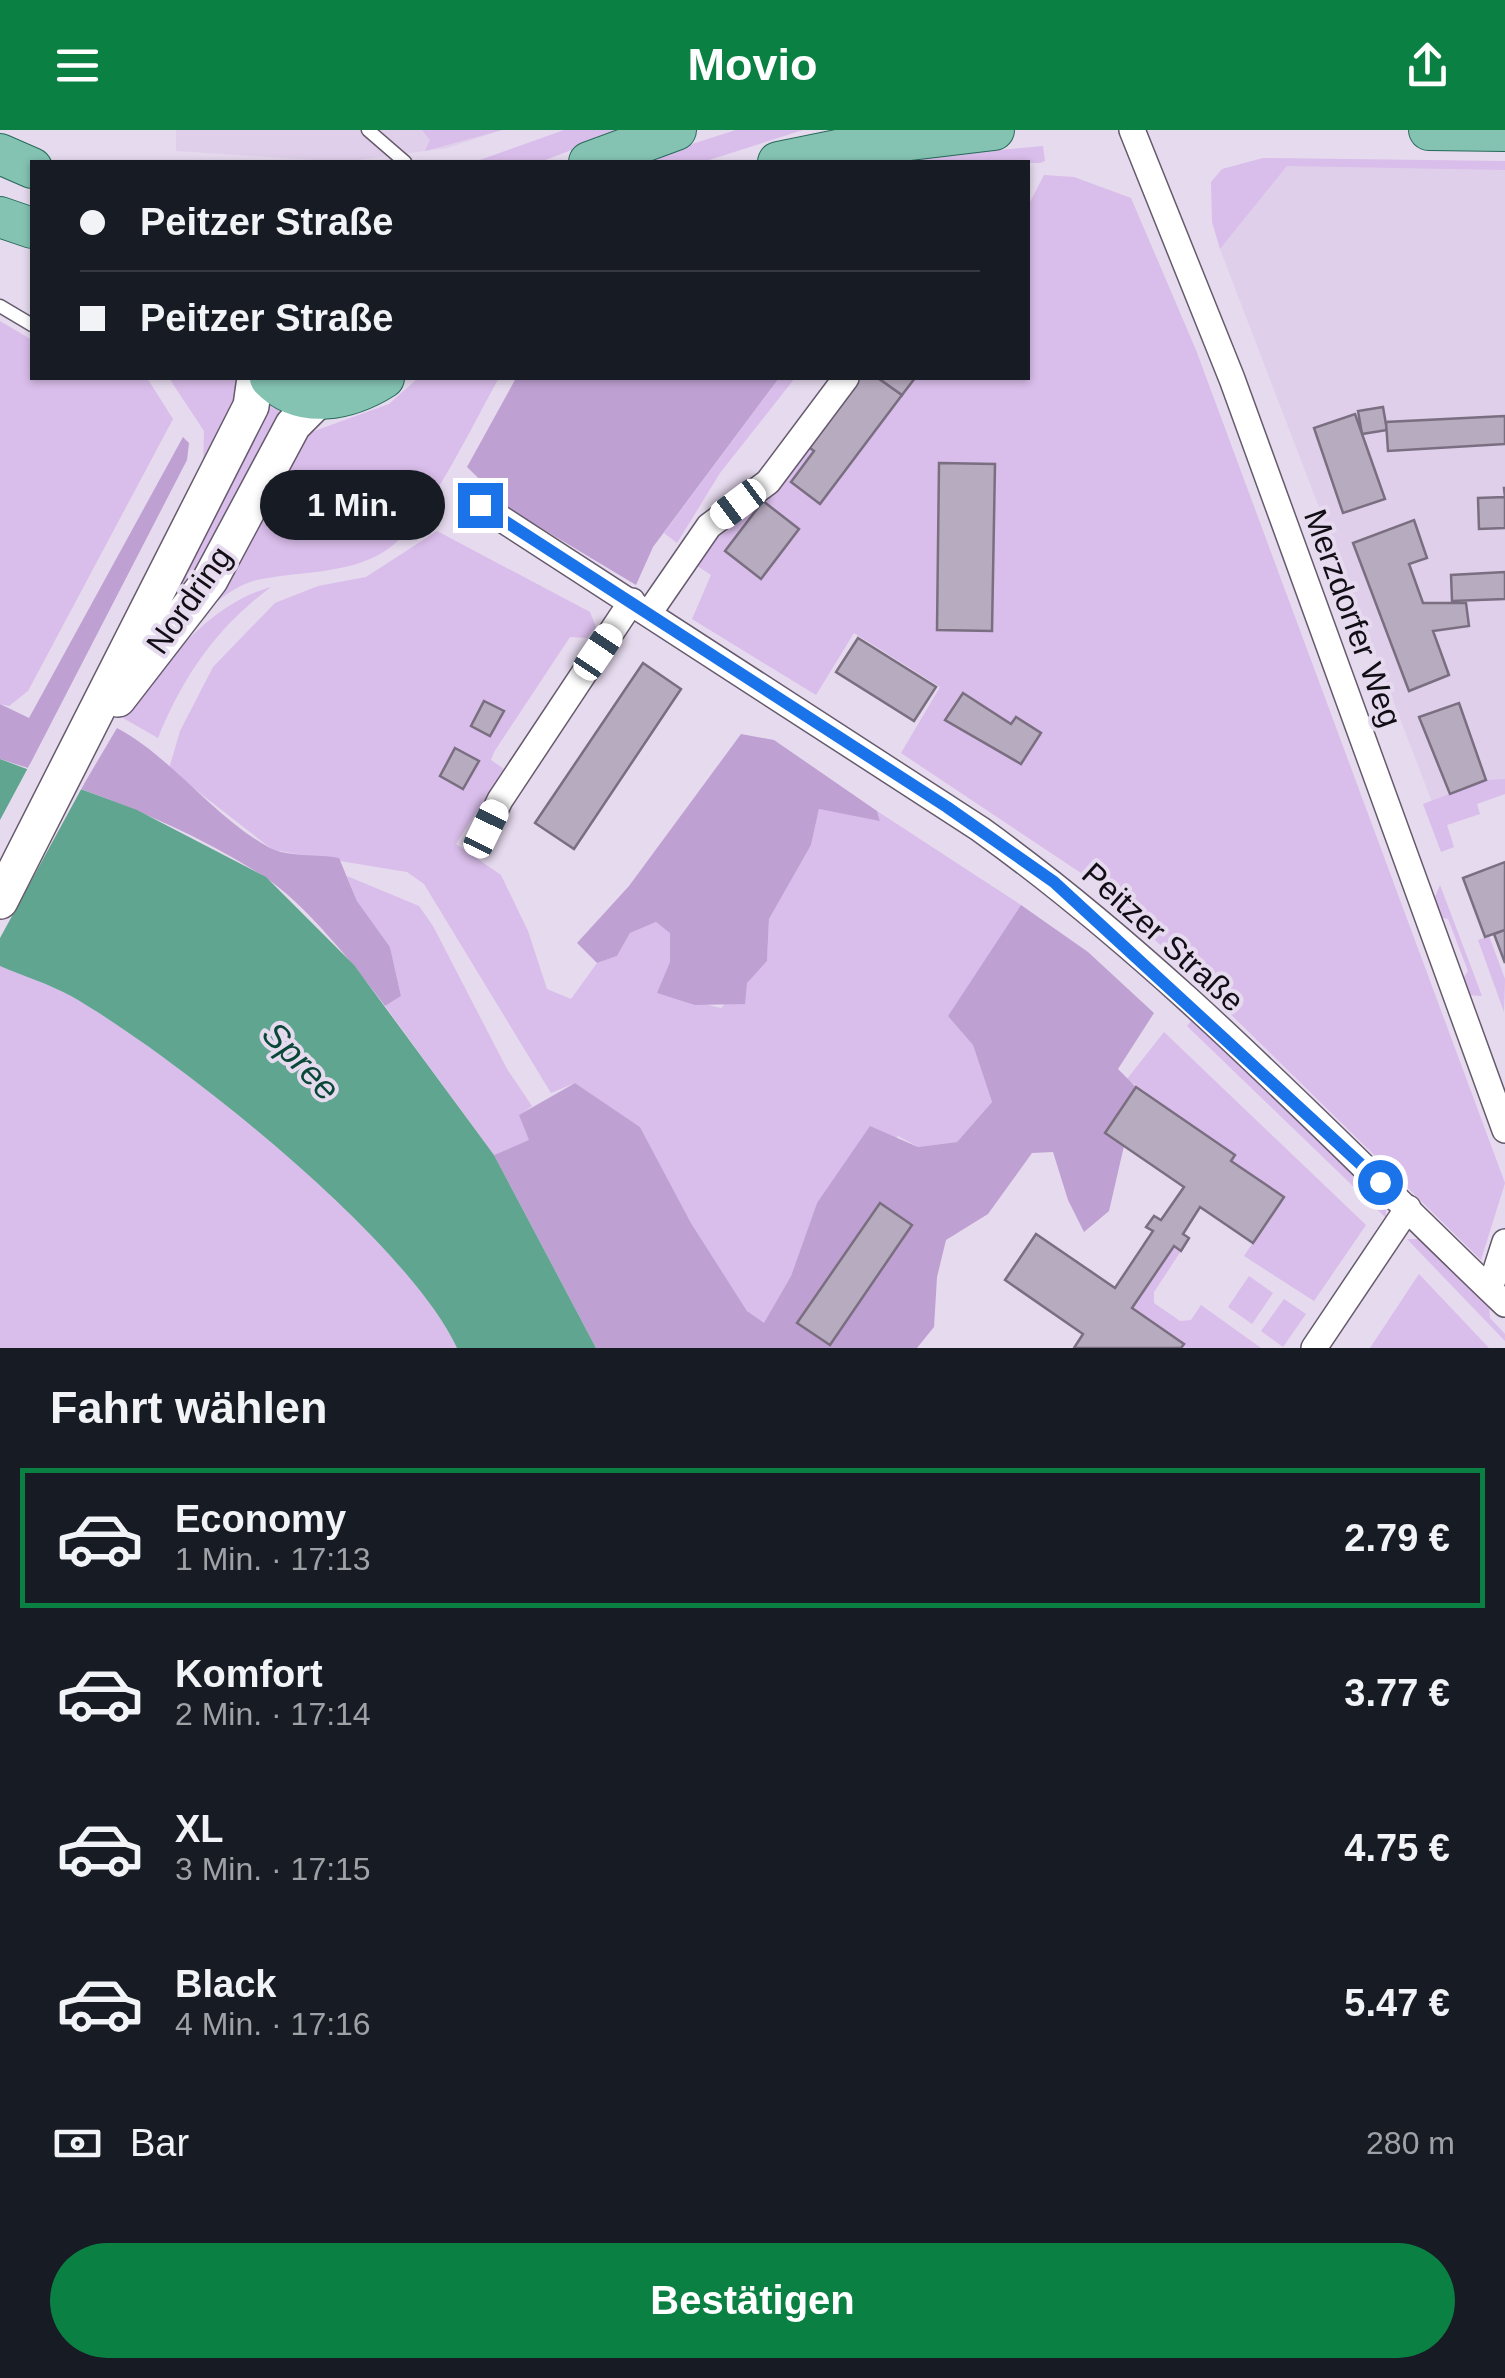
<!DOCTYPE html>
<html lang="de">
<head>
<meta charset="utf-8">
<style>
	:root { --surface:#171b24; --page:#20242c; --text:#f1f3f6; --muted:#9ea1a6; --line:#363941; --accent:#0b8043 }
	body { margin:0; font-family:Arial,sans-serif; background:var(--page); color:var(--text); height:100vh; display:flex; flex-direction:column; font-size:38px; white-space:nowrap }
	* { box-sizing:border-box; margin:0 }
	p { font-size:32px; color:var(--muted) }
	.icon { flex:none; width:55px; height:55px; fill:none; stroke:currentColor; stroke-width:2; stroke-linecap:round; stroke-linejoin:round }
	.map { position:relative; height:1218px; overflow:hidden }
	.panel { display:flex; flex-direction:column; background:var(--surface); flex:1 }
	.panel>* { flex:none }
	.hud { position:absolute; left:30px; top:30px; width:1000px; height:220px; border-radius:0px; box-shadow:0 2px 8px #0004; display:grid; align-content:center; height:220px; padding:0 50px; background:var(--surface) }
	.end { position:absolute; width:45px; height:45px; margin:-22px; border:12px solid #1a73e8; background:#fff; box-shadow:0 0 0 5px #fff }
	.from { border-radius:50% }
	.bubble { position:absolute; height:70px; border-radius:35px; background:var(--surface); box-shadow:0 2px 8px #0004; font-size:32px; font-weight:600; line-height:70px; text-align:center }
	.car { position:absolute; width:30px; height:60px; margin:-30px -15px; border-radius:12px; box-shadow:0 0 8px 2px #0007; background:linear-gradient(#fff 24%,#345 0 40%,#fff 0 76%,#345 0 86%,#fff 0) }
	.hud b { display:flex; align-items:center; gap:35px; height:95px; font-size:38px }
	.hud b+b { border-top:2px solid var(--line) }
	.hud i { width:25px; height:25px; background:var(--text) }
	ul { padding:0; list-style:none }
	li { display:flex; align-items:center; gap:30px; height:140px; margin:0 20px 15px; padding:0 30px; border:5px solid transparent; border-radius:0px }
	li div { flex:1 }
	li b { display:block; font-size:38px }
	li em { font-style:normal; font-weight:600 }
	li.selected { border-color:var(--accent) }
	li>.icon { width:90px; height:90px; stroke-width:1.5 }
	h2 { padding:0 50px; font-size:45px; line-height:120px }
	.pay { display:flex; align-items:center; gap:25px; height:110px; padding:0 50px; font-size:38px }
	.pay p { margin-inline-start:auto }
	.action { display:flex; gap:20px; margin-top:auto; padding:20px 50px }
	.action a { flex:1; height:115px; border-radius:60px; background:var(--accent); color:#fff; font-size:40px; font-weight:600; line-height:115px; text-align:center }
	header { display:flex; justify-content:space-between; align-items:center; height:130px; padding:0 50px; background:var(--accent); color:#fff; font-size:45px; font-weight:600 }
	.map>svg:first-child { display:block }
	.built { fill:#e0cfea }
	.green { fill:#d9bdea }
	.forest { fill:#bfa0d2 }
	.water { fill:#60a58f }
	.pier { fill:#e6daee }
	.building { fill:#b7abbf; stroke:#7a6f81; stroke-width:2.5 }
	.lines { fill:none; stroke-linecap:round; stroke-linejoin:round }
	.service-casing { stroke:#665b6d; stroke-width:15 }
	.minor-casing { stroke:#665b6d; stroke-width:28 }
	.secondary-casing { stroke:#665b6d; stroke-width:38 }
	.primary-casing { stroke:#276a5a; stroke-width:42 }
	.service { stroke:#fff; stroke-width:12 }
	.minor { stroke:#fff; stroke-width:25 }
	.secondary { stroke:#fff; stroke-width:35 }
	.primary { stroke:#84c3b2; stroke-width:40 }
	.route { stroke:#1a73e8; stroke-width:12 }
	.labels { text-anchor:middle; stroke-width:8; stroke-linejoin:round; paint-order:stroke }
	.street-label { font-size:32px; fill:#120e15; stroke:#e6daee }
	.water-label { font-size:35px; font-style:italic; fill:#094737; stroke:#e6daee }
</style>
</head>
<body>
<header><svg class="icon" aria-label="menu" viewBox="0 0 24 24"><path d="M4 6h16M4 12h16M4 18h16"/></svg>Movio<svg class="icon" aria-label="share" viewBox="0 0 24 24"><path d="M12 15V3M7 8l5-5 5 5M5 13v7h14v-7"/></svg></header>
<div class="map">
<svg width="1505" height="1218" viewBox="0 0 1505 1218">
	<rect width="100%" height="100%" fill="#e6daee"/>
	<g class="built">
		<polygon points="176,0 502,0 447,18 344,32 176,21"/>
		<polygon points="1291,31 1505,34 1505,652 1432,672 1220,119"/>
	</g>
	<g class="green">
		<polygon points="422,0 502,0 425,21 430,10"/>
		<polygon points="564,0 624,0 540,32 474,32"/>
		<polygon points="736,0 803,0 703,32 635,32"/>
		<polygon points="1043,16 1045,31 1040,33 869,32"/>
		<polygon points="1263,28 1505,31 1505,40 1287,36 1220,119 1212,92 1211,52 1222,39"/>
		<polygon points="1044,45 1074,47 1131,68 1196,220 1505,1053 1481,1130 1099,755 901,623 940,557 854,503 816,565 692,489 711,445 696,435 707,416 758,373 806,315 814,321 791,353 820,374 915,248 1028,248 1028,76"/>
		<polygon points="0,191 32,210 32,248 147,248 173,289 28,561 9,576 0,574"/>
		<polygon points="169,248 241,248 242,258 203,334 204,301"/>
		<path d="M418,248H499C473,293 427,394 385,421C348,445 297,441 257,450C232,456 212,476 193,492L306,304L389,274Z"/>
		<polygon points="779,248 795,248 720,343 677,413 664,403"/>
		<polygon points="267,268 281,278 192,445 151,504"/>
		<polygon points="437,401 590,482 596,497 587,508 570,507 494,622 491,630 504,639 456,714 501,745 528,801 547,859 571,869 597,833 617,826 630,803 656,792 670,802 670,832 658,863 721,878 767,831 769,789 811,715 819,679 880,690 877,681 1021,775 949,885 973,915 992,972 957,1012 918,1017 898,1006 817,1073 791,1146 764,1194 747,1181 691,1093 640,997 575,953 551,963 424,754 407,742 273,720 169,639 180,601 213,537 275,473 318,456 366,447"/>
		<path d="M271,457C217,497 183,546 158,608L123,588C164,536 206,475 271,457Z"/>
		<polygon points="1505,649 1505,664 1477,674 1480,684 1447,695 1454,717 1441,722 1423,674 1486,650"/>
		<polygon points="347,746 419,776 433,796 507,939 532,976 520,985 530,1010 494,1025 385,876 401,866 390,817 357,771"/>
		<polygon points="1440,755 1482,866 1467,865 1462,850 1468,841 1448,789 1438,787 1433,772"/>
		<polygon points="1489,806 1505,849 1504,882 1478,810"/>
		<path d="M0,836C23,846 49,854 71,866C177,927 407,1110 457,1218H0Z"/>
		<polygon points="1192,890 1386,1075 1386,1088 1187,896"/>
		<polygon points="1164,902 1366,1095 1314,1171 1244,1126 1283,1067 1231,1031 1235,1025 1127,949"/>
		<polygon points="1407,1109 1421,1109 1489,1176 1490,1188 1505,1204 1505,1211"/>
		<polygon points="1174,1116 1181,1121 1154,1162 1154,1173 1180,1191 1191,1190 1201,1175 1261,1218 1181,1218 1132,1178"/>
		<polygon points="1419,1144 1489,1218 1370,1218"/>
		<polygon points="1249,1146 1273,1163 1252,1194 1228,1177"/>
		<polygon points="1284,1169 1306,1184 1283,1217 1261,1201"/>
	</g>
	<g class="forest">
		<polygon points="516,248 779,248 653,417 636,455 511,380 467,337"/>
		<polygon points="183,307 189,313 187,330 28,638 0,629 0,574 29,588"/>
		<path d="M117,598C173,628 213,687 270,718C287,727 319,724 339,728L357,771L390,817L401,866L385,876C356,837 304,772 263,746C208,710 143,682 81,659Z"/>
		<polygon points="741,604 774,610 877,681 880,691 819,679 811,715 769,789 767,831 747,853 745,874 695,875 657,863 670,832 670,803 656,792 630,803 617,826 597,833 577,813 629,756"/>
		<polygon points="1021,775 1088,822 1154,883 1118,939 1136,957 1105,1002 1124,1016 1109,1081 1084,1102 1068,1070 1053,1022 1032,1023 988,1084 946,1110 937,1147 934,1197 917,1218 596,1218 494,1025 529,1010 519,985 575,953 640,997 691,1093 747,1181 764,1193 791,1146 817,1073 870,996 918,1017 957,1012 992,972 973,915 948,886"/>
	</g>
	<path class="water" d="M0,629L137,680L266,747L354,835L494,1025L596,1218H457C407,1110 177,927 71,866C49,854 23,846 0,836Z"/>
	<polygon class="pier" points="30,634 84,654 0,808 0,690"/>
	<g class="building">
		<polygon points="858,248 878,248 902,265 820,374 791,352 814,321 806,315"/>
		<polygon points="878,248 915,248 902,265"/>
		<polygon points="1383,277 1387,300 1362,304 1358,281"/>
		<polygon points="1355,284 1385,369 1343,383 1314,298"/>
		<polygon points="1505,286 1505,314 1388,321 1386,292"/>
		<polygon points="939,333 995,334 992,501 937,500"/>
		<polygon points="1504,358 1505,358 1505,398 1479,399 1478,368 1505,367"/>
		<polygon points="763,371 799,399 761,449 725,421"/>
		<polygon points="1414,390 1427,428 1409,434 1423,473 1466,473 1469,496 1433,501 1449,545 1409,561 1353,413"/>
		<polygon points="1505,442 1505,469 1452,471 1451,445"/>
		<polygon points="858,508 936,557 914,591 836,542"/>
		<polygon points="643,533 681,559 574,719 535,693"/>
		<polygon points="963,563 1011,594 1016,587 1041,603 1021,634 945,590"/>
		<polygon points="484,571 504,581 490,606 471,596"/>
		<polygon points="1459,573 1486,650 1450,664 1419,587"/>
		<polygon points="455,618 479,631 463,659 440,646"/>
		<polygon points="1505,732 1505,800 1485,807 1463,748"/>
		<polygon points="1505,800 1505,833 1494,804"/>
		<polygon points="1136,957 1235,1025 1231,1031 1284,1067 1253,1113 1200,1077 1183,1104 1189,1108 1181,1121 1174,1116 1132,1178 1184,1214 1181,1218 1074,1218 1083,1204 1005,1150 1036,1104 1115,1158 1153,1101 1146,1097 1154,1086 1161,1090 1184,1057 1105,1003"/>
		<polygon points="880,1073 912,1095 830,1215 797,1193"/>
	</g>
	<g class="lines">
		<g class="service-casing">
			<g id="service">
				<polyline points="368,0 405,32"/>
				<polyline points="0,176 32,195"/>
			</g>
		</g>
		<g class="minor-casing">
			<g id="minor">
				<polyline points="1132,0 1232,249 1505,1000"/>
				<path d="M480,375L980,699C1171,836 1335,1012 1505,1174"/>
				<polyline points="649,483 709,396 768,352 846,248"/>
				<polyline points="486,699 500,670 632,471"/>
				<polyline points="1490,1159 1505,1112"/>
				<polyline points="1314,1218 1408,1078"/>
			</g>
		</g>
		<g class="secondary-casing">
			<g id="secondary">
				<polyline points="118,569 210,450 293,295 318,270"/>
				<polyline points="0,771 251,276 255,248"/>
			</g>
		</g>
		<g class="primary-casing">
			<g id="primary">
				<polyline points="1429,0 1505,1"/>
				<polyline points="0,24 32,38"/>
				<polyline points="589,32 676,0"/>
				<polyline points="778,32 852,17 994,0"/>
				<polyline points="0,87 32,98"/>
				<path d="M270,248C302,281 349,270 384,248"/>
			</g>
		</g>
		<use href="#service" class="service"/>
		<use href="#minor" class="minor"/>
		<use href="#secondary" class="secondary"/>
		<use href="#primary" class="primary"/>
	</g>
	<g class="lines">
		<polyline class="route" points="480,375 947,677 1054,752 1380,1052"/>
	</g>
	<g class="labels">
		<g class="street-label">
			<text transform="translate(189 470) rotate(-55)" y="11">Nordring</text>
			<text transform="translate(1353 488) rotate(70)" y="11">Merzdorfer Weg</text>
			<text transform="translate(1163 807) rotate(42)" y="11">Peitzer Straße</text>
		</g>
		<g class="water-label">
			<text transform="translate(301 931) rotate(46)" y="12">Spree</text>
		</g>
	</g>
</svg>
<i class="end from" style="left:1380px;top:1052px"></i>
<i class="end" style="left:480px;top:375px"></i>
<div class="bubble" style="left:260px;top:340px;width:185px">1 Min.</div>
<i class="car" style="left:738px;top:374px;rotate:233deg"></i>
<i class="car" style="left:598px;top:522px;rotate:34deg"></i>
<i class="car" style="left:486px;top:699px;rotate:26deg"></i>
<div class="hud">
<b><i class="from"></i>Peitzer Straße</b>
<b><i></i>Peitzer Straße</b>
</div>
</div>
<section class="panel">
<h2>Fahrt wählen</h2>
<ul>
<li class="selected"><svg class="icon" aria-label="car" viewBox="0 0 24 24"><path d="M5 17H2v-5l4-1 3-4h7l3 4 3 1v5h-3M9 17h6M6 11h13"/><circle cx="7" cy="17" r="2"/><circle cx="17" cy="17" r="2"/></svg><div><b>Economy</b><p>1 Min. · 17:13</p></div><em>2.79 €</em></li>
<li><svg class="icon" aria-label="car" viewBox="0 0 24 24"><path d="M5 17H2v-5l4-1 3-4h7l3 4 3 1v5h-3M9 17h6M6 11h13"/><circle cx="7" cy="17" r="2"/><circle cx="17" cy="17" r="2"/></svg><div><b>Komfort</b><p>2 Min. · 17:14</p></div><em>3.77 €</em></li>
<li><svg class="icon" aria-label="car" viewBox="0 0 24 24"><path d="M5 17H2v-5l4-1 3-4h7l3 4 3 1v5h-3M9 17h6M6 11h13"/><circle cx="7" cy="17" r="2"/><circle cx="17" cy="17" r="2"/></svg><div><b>XL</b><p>3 Min. · 17:15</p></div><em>4.75 €</em></li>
<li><svg class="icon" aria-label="car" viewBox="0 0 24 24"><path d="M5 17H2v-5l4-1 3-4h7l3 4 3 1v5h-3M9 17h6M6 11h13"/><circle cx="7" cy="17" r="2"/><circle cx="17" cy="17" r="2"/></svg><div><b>Black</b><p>4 Min. · 17:16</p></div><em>5.47 €</em></li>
</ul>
<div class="pay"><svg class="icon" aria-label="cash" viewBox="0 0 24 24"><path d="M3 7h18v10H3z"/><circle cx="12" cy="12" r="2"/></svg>Bar<p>280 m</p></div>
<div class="action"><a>Bestätigen</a></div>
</section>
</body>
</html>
